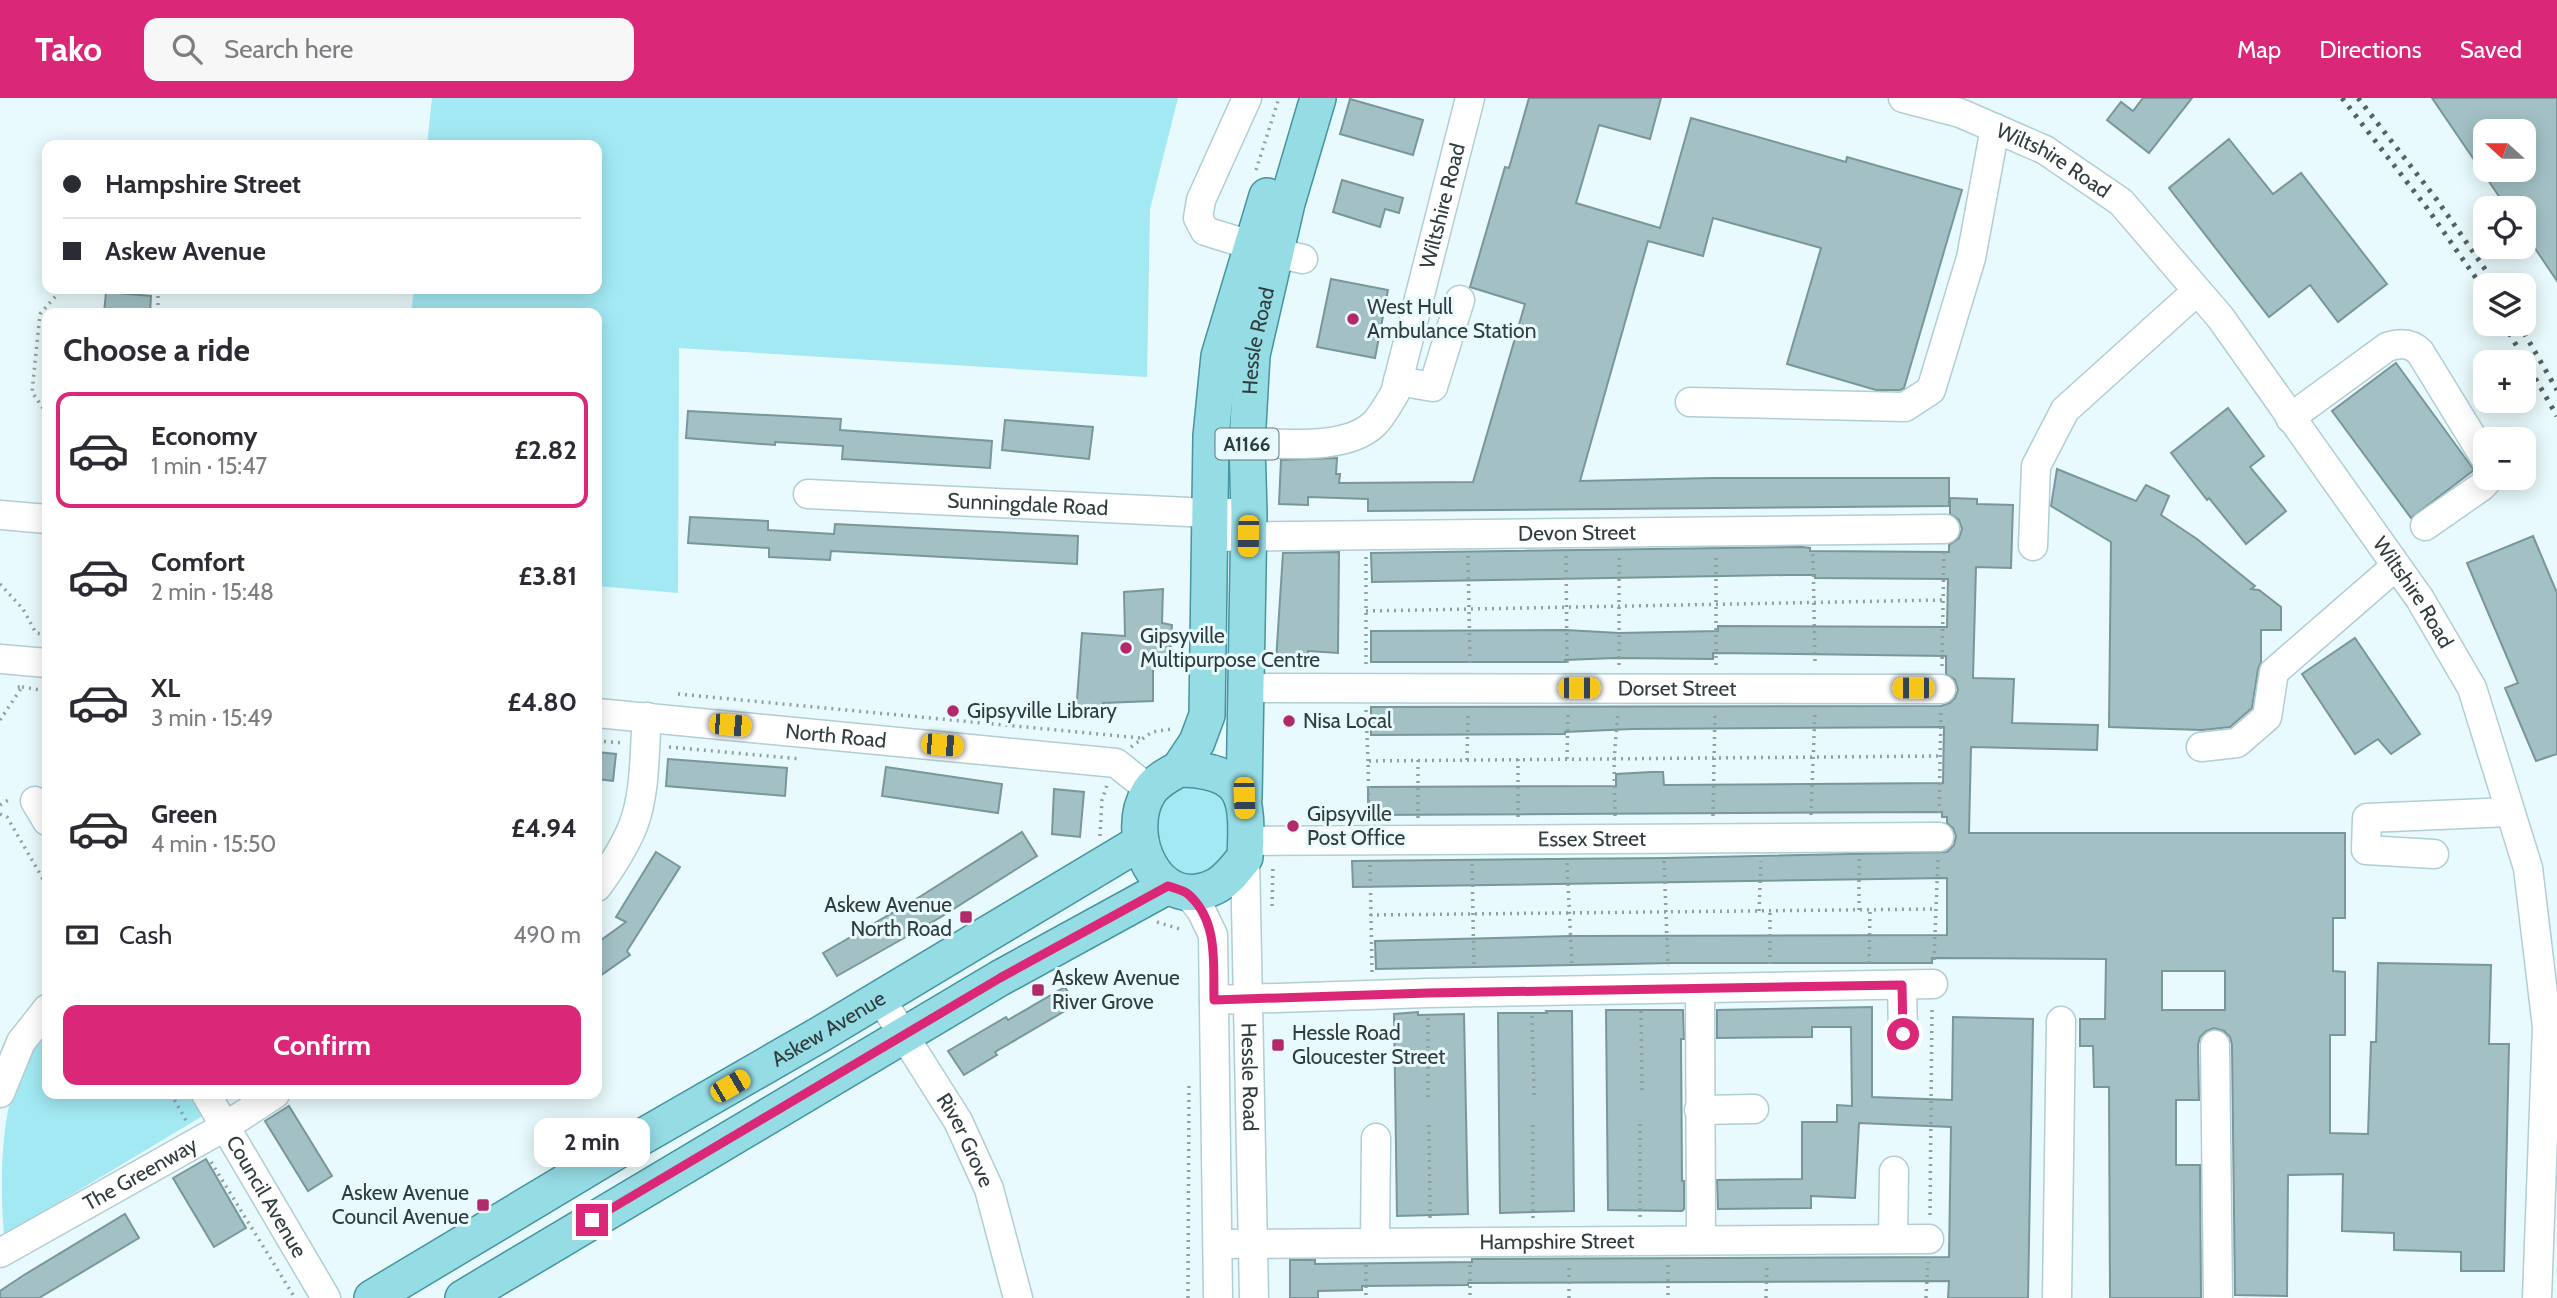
<!DOCTYPE html>
<html lang="en">
<head>
<meta charset="utf-8">
<style>
	:root { --surface:#fff; --page:#f7f7f7; --text:#2b2b33; --muted:#7c7c81; --line:#e1e1e2; --accent:#db2777 }
	body { margin:0; font-family:Cabin,sans-serif; background:var(--page); color:var(--text); height:100vh; display:flex; flex-direction:column; font-size:26px; white-space:nowrap }
	* { box-sizing:border-box; margin:0 }
	p { font-size:23px; color:var(--muted) }
	.icon { flex:none; width:38px; height:38px; fill:none; stroke:currentColor; stroke-width:2; stroke-linecap:round; stroke-linejoin:round }
	.map { position:relative; flex:1; overflow:hidden }
	.sheet { position:absolute; left:42px; top:210px; width:560px; height:791px; display:flex; flex-direction:column; background:var(--surface); border-radius:14px; box-shadow:0 4px 18px #0003 }
	.sheet>* { flex:none }
	.hud { position:absolute; left:42px; top:42px; width:560px; height:154px; border-radius:14px; box-shadow:0 4px 18px #0003; display:grid; align-content:center; height:154px; padding:0 21px; background:var(--surface) }
	.needle { width:46px; rotate:291deg }
	.fabs { position:absolute; left:2473px; top:21px; display:grid; gap:14px }
	.fabs a { display:grid; place-items:center; width:63px; height:63px; border-radius:14px; background:var(--surface); box-shadow:0 4px 18px #0003; font-size:35px }
	.end { position:absolute; width:32px; height:32px; margin:-16px; border:9px solid #db2777; background:#fff; box-shadow:0 0 0 4px #fff }
	.from { border-radius:50% }
	.bubble { position:absolute; height:49px; border-radius:14px; background:var(--surface); box-shadow:0 4px 18px #0003; font-size:23px; font-weight:800; line-height:49px; text-align:center }
	.car { position:absolute; width:21px; height:42px; margin:-21px -10px; border-radius:9px; box-shadow:0 0 5px 2px #0007; background:linear-gradient(#f5c518 24%,#345 0 40%,#f5c518 0 76%,#345 0 86%,#f5c518 0) }
	.hud b { display:flex; align-items:center; gap:24px; height:66px; font-size:26px }
	.hud b+b { border-top:2px solid var(--line) }
	.hud i { width:18px; height:18px; background:var(--text) }
	ul { padding:0; list-style:none }
	li { display:flex; align-items:center; gap:21px; height:116px; margin:0 14px 10px; padding:0 7px; border:4px solid transparent; border-radius:14px }
	li div { flex:1 }
	li b { display:block; font-size:26px }
	li em { font-style:normal; font-weight:800 }
	li.active { border-color:var(--accent) }
	li>.icon { width:63px; height:63px; stroke-width:1.5 }
	h2 { padding:0 21px; font-size:32px; line-height:84px }
	.pay { display:flex; align-items:center; gap:18px; height:77px; padding:0 21px; font-size:26px }
	.pay p { margin-inline-start:auto }
	.cta { display:flex; gap:14px; margin-top:auto; padding:14px 21px }
	.cta a { flex:1; height:80px; border-radius:14px; background:var(--accent); color:#fff; font-size:28px; font-weight:800; line-height:80px; text-align:center }
	header { display:flex; align-items:center; gap:42px; box-sizing:border-box; height:98px; padding:0 35px; background:var(--accent); color:#fff }
	header strong { font-size:33px }
	nav { display:flex; gap:38px; margin-inline-start:auto; font-size:24px }
	.search { width:490px; height:63px; background:var(--page); display:flex; align-items:center; gap:18px; box-sizing:border-box; padding:0 24px; border-radius:14px; color:var(--muted); font-size:26px }
	.map>svg:first-child { display:block }
	.green { fill:#a2e9f3 }
	.building { fill:#a3c1c5; stroke:#79969a; stroke-width:2; fill-rule:evenodd }
	.lines { fill:none; stroke-linecap:round; stroke-linejoin:round }
	.minor-casing { stroke:#b0ced3; stroke-width:31 }
	.major-casing { stroke:#4594a0; stroke-width:38 }
	.path { stroke:#90a0a2; stroke-width:3.5; stroke-dasharray:2 5; stroke-linecap:butt }
	.minor { stroke:#fff; stroke-width:28 }
	.major { stroke:#96dce5; stroke-width:35 }
	.rail { stroke:#556265; stroke-width:5; stroke-dasharray:3.5 7; stroke-linecap:butt }
	.route { stroke:#db2777; stroke-width:9 }
	.poi-dot { fill:#b32a6a; stroke:#e8fafd; stroke-width:2.5 }
	.labels { text-anchor:middle; stroke-width:6; stroke-linejoin:round; paint-order:stroke }
	.shield { fill:#e8fafd; stroke:#677577; stroke-width:2 }
	.shield-label { font-size:19px; font-weight:bold; fill:#303c3e }
	.street-label { font-size:21px; fill:#303c3e; stroke:#e8fafd }
	.poi-label { font-size:21px; fill:#303c3e; stroke:#e8fafd; text-anchor:start }
</style>
</head>
<body>
<header>
<strong>Tako</strong>
<div class="search"><svg class="icon" aria-label="search" viewBox="0 0 24 24"><circle cx="10" cy="10" r="6"/><path d="M15 15l6 6"/></svg>Search here</div>
<nav><a>Map</a><a>Directions</a><a>Saved</a></nav>
</header>
<div class="map">
<svg width="2557" height="1200" viewBox="0 0 2557 1200">
	<rect width="100%" height="100%" fill="#e8fafd"/>
	<g class="green">
		<polygon points="432,0 1178,0 1150,111 1147,279 679,250 678,495 597,488 597,215 411,215 414,191 597,191 597,47 427,47"/>
		<path d="M1204,684L1227,704C1229,727 1236,756 1215,773C1208,779 1193,780 1183,782L1160,762L1155,723L1171,687Z"/>
		<path d="M47,927V996H193L206,1016L4,1137C0,1084 0,1023 19,973C27,957 38,942 47,927Z"/>
	</g>
	<g class="building">
		<polygon points="1529,0 1661,0 1650,41 1599,27 1576,105 1660,130 1691,20 1846,64 1847,59 1962,92 1904,290 1900,292 1876,292 1787,266 1821,150 1713,120 1703,158 1648,143 1580,383 1712,380 1949,380 1949,408 1368,413 1368,401 1308,399 1308,407 1279,406 1281,362 1337,360 1336,376 1340,376 1339,385 1473,384 1525,206 1470,189 1505,69 1509,70"/>
		<polygon points="2143,0 2192,0 2149,55 2107,22 2121,4 2133,13"/>
		<path d="M2432,0H2557V183L2524,134V110H2507ZM2485,33H2524V72H2485Z"/>
		<polygon points="1350,1 1423,22 1413,57 1340,36"/>
		<polygon points="2229,41 2273,96 2301,75 2387,186 2338,224 2310,187 2269,219 2169,90"/>
		<polygon points="1342,82 1403,100 1399,115 1385,111 1380,129 1333,114"/>
		<polygon points="1331,181 1388,192 1375,260 1317,249"/>
		<polygon points="106,194 151,198 150,215 104,215"/>
		<polygon points="2396,265 2474,372 2411,420 2332,313"/>
		<polygon points="2228,310 2264,358 2250,369 2286,413 2246,446 2209,400 2207,402 2171,355"/>
		<polygon points="688,313 841,321 840,332 992,343 990,370 842,361 843,348 775,344 775,347 686,340"/>
		<polygon points="1005,322 1093,329 1089,361 1002,352"/>
		<polygon points="2057,371 2136,403 2146,387 2169,398 2161,417 2197,441 2255,488 2251,491 2259,492 2281,509 2281,532 2261,532 2261,564 2258,571 2252,610 2230,629 2202,632 2109,629 2111,444 2051,408"/>
		<path d="M1950,400L1977,401V406L2013,407L2011,470L1976,469L1973,580L2014,581L2012,625L2098,627L2097,652L1971,649L1969,735H2345V820H2333V873L2345,874V937H2330V1035L2368,1036L2371,944H2376L2378,865L2491,867L2489,946H2509L2504,1173H2461V1154L2394,1152V1135L2342,1133L2343,1076L2288,1077L2287,1198L2235,1197L2232,947L2230,939L2224,933L2214,930L2206,933L2200,939L2198,947L2199,1002H2176V1067H2200L2201,1200H2110L2109,989H2094L2093,948H2080V921H2105L2106,861L1932,860V865H1673L1376,871L1375,843L1570,838L1947,837V780L1353,789L1352,763L1665,760L1947,754L1954,747L1956,738L1953,730L1947,725V719H1942V714L1368,717V689L1616,688V676L1651,674H1663L1664,687L1943,685L1944,629L1632,631L1565,634V636L1371,637V609L1941,608L1950,605L1955,600L1958,592L1955,582L1946,576V558L1713,555V561L1615,560L1565,562V564H1371V533L1566,532L1619,535L1718,533V528L1947,529L1948,481L1815,480V477H1787L1372,484L1371,455L1802,449L1810,450V453L1949,454V447L1959,440L1962,431L1959,422L1950,416ZM2162,873H2225V912H2162Z"/>
		<polygon points="690,419 768,423 768,432 834,436 835,426 1078,438 1077,466 831,453 830,462 769,459 769,450 688,445"/>
		<polygon points="2533,438 2557,495 2557,656 2536,663 2505,590 2518,585 2467,465"/>
		<polygon points="1339,454 1338,555 1308,553 1307,565 1276,563 1283,455"/>
		<polygon points="1163,491 1162,525 1172,527 1170,563 1153,562 1153,603 1103,605 1103,617 1076,615 1082,535 1125,538 1124,494"/>
		<polygon points="2355,540 2420,636 2391,656 2378,641 2355,656 2302,576"/>
		<polygon points="597,654 616,656 613,683 597,681"/>
		<polygon points="668,661 787,670 785,698 666,688"/>
		<polygon points="886,669 1002,686 998,715 882,698"/>
		<polygon points="1054,691 1084,694 1080,739 1052,736"/>
		<polygon points="1022,734 1037,758 941,819 837,878 823,855 921,798"/>
		<polygon points="656,754 680,769 627,853 630,857 597,880 597,845 626,824 616,819"/>
		<polygon points="1065,889 1075,907 995,954 997,957 964,977 948,953 1006,919 1008,922"/>
		<polygon points="1872,909 1872,999 1952,1002 1953,919 2033,921 2028,1200 1948,1200 1949,1183 1468,1185 1468,1187 1362,1188 1362,1192 1318,1193 1318,1200 1290,1200 1290,1162 1315,1162 1315,1166 1472,1164 1472,1161 1949,1159 1951,1029 1859,1025 1855,1100 1811,1098 1811,1110 1718,1111 1717,1082 1802,1081 1802,1024 1837,1024 1837,1007 1852,1008 1851,929 1812,929 1812,939 1717,940 1717,912"/>
		<polygon points="1606,912 1683,912 1684,941 1681,941 1682,1083 1684,1083 1684,1111 1682,1113 1608,1112"/>
		<polygon points="1546,913 1572,913 1574,1113 1500,1115 1498,915 1547,915"/>
		<polygon points="1418,914 1418,917 1464,916 1468,1116 1397,1118 1394,916"/>
		<polygon points="289,1008 332,1078 308,1093 265,1023"/>
		<polygon points="206,1061 246,1130 214,1149 173,1080"/>
		<polygon points="125,1116 139,1140 39,1200 0,1200 0,1193 24,1177"/>
	</g>
	<g class="lines">
		<g class="minor-casing">
			<g id="minor">
				<polyline points="1247,0 1201,102 1198,120 1205,133 1276,155 1303,161"/>
				<path id="s1" d="M1903,0L1960,15L2045,52L2121,104L2220,219L2420,501L2472,590L2528,770L2547,929L2537,1200"/>
				<polyline points="1398,283 1433,289 1460,202"/>
				<polyline points="1690,304 1905,309 1931,292 1971,160 1995,30"/>
				<path d="M2290,320L2387,249C2399,245 2410,244 2420,254L2485,360"/>
				<path id="s2" d="M1247,345C1283,345 1346,353 1374,326C1382,318 1389,305 1395,295L1470,0"/>
				<path id="s3" d="M808,396L1209,415H1249"/>
				<polyline points="0,417 47,421"/>
				<polyline points="2425,428 2481,389 2490,380"/>
				<path id="s4" d="M1208,439L1945,431"/>
				<polyline points="2033,448 2036,368 2065,312 2197,193"/>
				<polyline points="0,561 47,565"/>
				<path id="s5" d="M1245,590L1941,591"/>
				<path id="s6" d="M597,615L1116,665L1150,692"/>
				<polyline points="2201,649 2237,645 2267,619 2274,574 2396,468"/>
				<polyline points="35,703 47,723"/>
				<path id="s7" d="M1246,743L1939,739"/>
				<polyline points="2434,756 2366,752 2367,720 2510,714"/>
				<path id="s8" d="M1245,759L1254,1200"/>
				<path d="M597,789C611,770 624,750 633,728C646,694 644,654 647,619"/>
				<polyline points="1187,795 1201,812 1213,837 1218,1200"/>
				<polyline points="1902,887 1903,936"/>
				<polyline points="1700,891 1701,1142"/>
				<path id="s9" d="M880,900L958,1023L989,1091L1018,1200"/>
				<polyline points="1214,902 1428,895 1933,886"/>
				<polyline points="2215,947 2218,1200"/>
				<polyline points="0,995 21,944 47,911"/>
				<path id="s10" d="M206,996L326,1200"/>
				<polyline points="1699,1012 1754,1011"/>
				<polyline points="1893,1141 1894,1073"/>
				<polyline points="1375,1144 1376,1040"/>
				<path id="s11" d="M1219,1146L1929,1141"/>
				<path id="s12" d="M0,1155L226,1028L275,996"/>
				<polyline points="2057,1200 2061,923"/>
			</g>
		</g>
		<g class="major-casing">
			<g id="major">
				<polyline points="1179,671 1197,644 1207,617 1211,338 1219,258 1267,98"/>
				<path d="M1179,671C1247,672 1248,700 1245,759C1236,770 1227,783 1214,789C1157,816 1122,737 1149,694C1156,683 1168,677 1179,671Z"/>
				<path id="s13" d="M1244,700L1249,415L1247,345L1252,257L1287,105L1318,0"/>
				<path id="s14" d="M372,1200L619,1052L819,937L1141,744"/>
				<polyline points="463,1200 1000,880 1168,788"/>
			</g>
		</g>
		<g class="path">
			<polyline points="1256,72 1279,0"/>
			<polyline points="158,191 158,215"/>
			<polyline points="47,316 32,294 40,216 62,191"/>
			<polyline points="1813,456 1815,566"/>
			<polyline points="1468,458 1470,566"/>
			<polyline points="1566,458 1567,566"/>
			<polyline points="1366,459 1366,567"/>
			<polyline points="0,486 23,511 36,535 47,537"/>
			<polyline points="1366,513 1943,502"/>
			<polyline points="1619,567 1619,457"/>
			<polyline points="1716,567 1716,457"/>
			<polyline points="1942,568 1944,453"/>
			<polyline points="22,589 47,593"/>
			<polyline points="678,596 1141,640"/>
			<polyline points="1366,612 1368,663"/>
			<polyline points="0,622 22,589 17,589"/>
			<polyline points="597,643 623,645"/>
			<polyline points="669,649 801,661"/>
			<polyline points="1131,649 1152,634 1171,631"/>
			<polyline points="1567,661 1568,614"/>
			<polyline points="1467,662 1468,615"/>
			<polyline points="0,707 10,701"/>
			<polyline points="1939,715 1941,614"/>
			<polyline points="0,716 7,719 47,788"/>
			<polyline points="1811,717 1815,613"/>
			<polyline points="1369,718 1368,663 1940,658"/>
			<polyline points="1615,718 1614,661 1618,614"/>
			<polyline points="1713,718 1715,613"/>
			<polyline points="1518,719 1518,661"/>
			<polyline points="1418,720 1418,662"/>
			<polyline points="1100,738 1102,702 1107,687"/>
			<polyline points="1664,763 1668,868"/>
			<polyline points="1567,765 1572,869"/>
			<polyline points="1472,766 1474,871"/>
			<polyline points="1370,767 1371,817"/>
			<polyline points="1272,808 1273,767"/>
			<polyline points="1859,812 1859,761"/>
			<polyline points="1759,813 1761,763"/>
			<polyline points="1157,824 1183,832"/>
			<polyline points="1934,862 1938,761"/>
			<polyline points="1869,865 1870,812"/>
			<polyline points="1770,866 1770,813"/>
			<polyline points="1372,874 1371,817 1935,811"/>
			<polyline points="1641,913 1642,994"/>
			<polyline points="1532,918 1534,997"/>
			<polyline points="171,996 187,1024"/>
			<polyline points="1428,999 1428,920"/>
			<polyline points="1429,1027 1430,1120"/>
			<polyline points="211,1064 295,1200"/>
			<polyline points="1930,1117 1932,908"/>
			<polyline points="1640,1119 1640,1022"/>
			<polyline points="1533,1120 1533,1025"/>
			<polyline points="1366,1167 1366,1200"/>
			<polyline points="1470,1167 1470,1200"/>
			<polyline points="1668,1167 1668,1200"/>
			<polyline points="1188,1200 1189,986"/>
			<polyline points="1569,1200 1569,1167"/>
			<polyline points="1766,1200 1767,1167"/>
			<polyline points="1926,1200 1928,1164"/>
		</g>
		<use href="#minor" class="minor"/>
		<use href="#major" class="major"/>
		<g class="rail">
			<polyline points="2342,0 2427,110 2485,193"/>
			<polyline points="2358,0 2437,102 2496,187"/>
			<polyline points="2504,226 2557,318"/>
			<polyline points="2519,226 2557,292"/>
		</g>
	</g>
	<g class="lines">
		<path class="route" d="M592,1122L1000,880L1168,788C1174,790 1183,792 1188,796C1219,823 1213,866 1214,902L1428,895L1902,887L1903,936"/>
	</g>
	<g class="poi-dot">
		<circle cx="1353" cy="221" r="7"/>
		<circle cx="1126" cy="550" r="7"/>
		<circle cx="953" cy="613" r="7"/>
		<circle cx="1289" cy="623" r="7"/>
		<circle cx="1293" cy="728" r="7"/>
		<rect x="959" y="812" width="14" height="14" rx="3.5"/>
		<rect x="1031" y="885" width="14" height="14" rx="3.5"/>
		<rect x="1271" y="940" width="14" height="14" rx="3.5"/>
		<rect x="476" y="1100" width="14" height="14" rx="3.5"/>
	</g>
	<g class="labels">
		<rect class="shield" x="1215.5" y="330.5" width="63" height="31" rx="5"/>
		<g class="shield-label">
			<text x="1247" y="353">A1166</text>
		</g>
		<g class="street-label">
			<text dy="7" stroke="none"><textPath href="#s1" startOffset="164">Wiltshire Road</textPath></text>
			<text dy="7" stroke="none"><textPath href="#s2" startOffset="362">Wiltshire Road</textPath></text>
			<text dy="7" stroke="none"><textPath href="#s13" startOffset="458">Hessle Road</textPath></text>
			<text dy="7" stroke="none"><textPath href="#s3" startOffset="220">Sunningdale Road</textPath></text>
			<text dy="7" stroke="none"><textPath href="#s4" startOffset="369">Devon Street</textPath></text>
			<text dy="7" stroke="none"><textPath href="#s1" startOffset="732">Wiltshire Road</textPath></text>
			<text dy="7" stroke="none"><textPath href="#s5" startOffset="432">Dorset Street</textPath></text>
			<text dy="7" stroke="none"><textPath href="#s6" startOffset="240">North Road</textPath></text>
			<text dy="7" stroke="none"><textPath href="#s7" startOffset="346">Essex Street</textPath></text>
			<text dy="7" stroke="none"><textPath href="#s14" startOffset="530">Askew Avenue</textPath></text>
			<text dy="7" stroke="none"><textPath href="#s8" startOffset="220">Hessle Road</textPath></text>
			<text dy="7" stroke="none"><textPath href="#s9" startOffset="166">River Grove</textPath></text>
			<text dy="7" stroke="none"><textPath href="#s12" startOffset="161">The Greenway</textPath></text>
			<text dy="7" stroke="none"><textPath href="#s10" startOffset="119">Council Avenue</textPath></text>
			<text dy="7" stroke="none"><textPath href="#s11" startOffset="338">Hampshire Street</textPath></text>
		</g>
		<g class="poi-label">
			<text x="1367" y="216">West Hull<tspan x="1367" dy="24">Ambulance Station</tspan></text>
			<text x="1140" y="545">Gipsyville<tspan x="1140" dy="24">Multipurpose Centre</tspan></text>
			<text x="967" y="620">Gipsyville Library</text>
			<text x="1303" y="630">Nisa Local</text>
			<text x="1307" y="723">Gipsyville<tspan x="1307" dy="24">Post Office</tspan></text>
			<text x="952" y="814" text-anchor="end">Askew Avenue<tspan x="952" dy="24">North Road</tspan></text>
			<text x="1052" y="887">Askew Avenue<tspan x="1052" dy="24">River Grove</tspan></text>
			<text x="1292" y="942">Hessle Road<tspan x="1292" dy="24">Gloucester Street</tspan></text>
			<text x="469" y="1102" text-anchor="end">Askew Avenue<tspan x="469" dy="24">Council Avenue</tspan></text>
		</g>
	</g>
</svg>
<div class="fabs">
<a><svg class="needle" viewBox="-14 -14 28 28"><path d="M0-13l5 13h-10z" fill="#e53935"/><path d="M0 13l5-13h-10z" fill="#7c7c81"/></svg></a>
<a><svg class="icon" aria-label="locate" viewBox="0 0 24 24"><circle cx="12" cy="12" r="6"/><path d="M12 2v4M12 18v4M2 12h4M18 12h4"/></svg></a>
<a><svg class="icon" aria-label="layers" viewBox="0 0 24 24"><path d="M12 4l9 5-9 5-9-5zM3 14l9 5 9-5"/></svg></a>
<a>+</a>
<a>−</a>
</div>
<i class="end from" style="left:1903px;top:936px"></i>
<i class="end" style="left:592px;top:1122px"></i>
<div class="bubble" style="left:534px;top:1020px;width:116px">2 min</div>
<i class="car" style="left:1248px;top:438px;rotate:181deg"></i>
<i class="car" style="left:1579px;top:590px;rotate:90deg"></i>
<i class="car" style="left:1913px;top:590px;rotate:270deg"></i>
<i class="car" style="left:730px;top:627px;rotate:95deg"></i>
<i class="car" style="left:942px;top:647px;rotate:95deg"></i>
<i class="car" style="left:1244px;top:700px;rotate:178deg"></i>
<i class="car" style="left:730px;top:988px;rotate:60deg"></i>
<div class="hud">
<b><i class="from"></i>Hampshire Street</b>
<b><i></i>Askew Avenue</b>
</div>
<section class="sheet">
<h2>Choose a ride</h2>
<ul>
<li class="active"><svg class="icon" aria-label="car" viewBox="0 0 24 24"><path d="M5 17H2v-5l4-1 3-4h7l3 4 3 1v5h-3M9 17h6M6 11h13"/><circle cx="7" cy="17" r="2"/><circle cx="17" cy="17" r="2"/></svg><div><b>Economy</b><p>1 min · 15:47</p></div><em>£2.82</em></li>
<li><svg class="icon" aria-label="car" viewBox="0 0 24 24"><path d="M5 17H2v-5l4-1 3-4h7l3 4 3 1v5h-3M9 17h6M6 11h13"/><circle cx="7" cy="17" r="2"/><circle cx="17" cy="17" r="2"/></svg><div><b>Comfort</b><p>2 min · 15:48</p></div><em>£3.81</em></li>
<li><svg class="icon" aria-label="car" viewBox="0 0 24 24"><path d="M5 17H2v-5l4-1 3-4h7l3 4 3 1v5h-3M9 17h6M6 11h13"/><circle cx="7" cy="17" r="2"/><circle cx="17" cy="17" r="2"/></svg><div><b>XL</b><p>3 min · 15:49</p></div><em>£4.80</em></li>
<li><svg class="icon" aria-label="car" viewBox="0 0 24 24"><path d="M5 17H2v-5l4-1 3-4h7l3 4 3 1v5h-3M9 17h6M6 11h13"/><circle cx="7" cy="17" r="2"/><circle cx="17" cy="17" r="2"/></svg><div><b>Green</b><p>4 min · 15:50</p></div><em>£4.94</em></li>
</ul>
<div class="pay"><svg class="icon" aria-label="cash" viewBox="0 0 24 24"><path d="M3 7h18v10H3z"/><circle cx="12" cy="12" r="2"/></svg>Cash<p>490 m</p></div>
<div class="cta"><a>Confirm</a></div>
</section>
</div>
</body>
</html>
